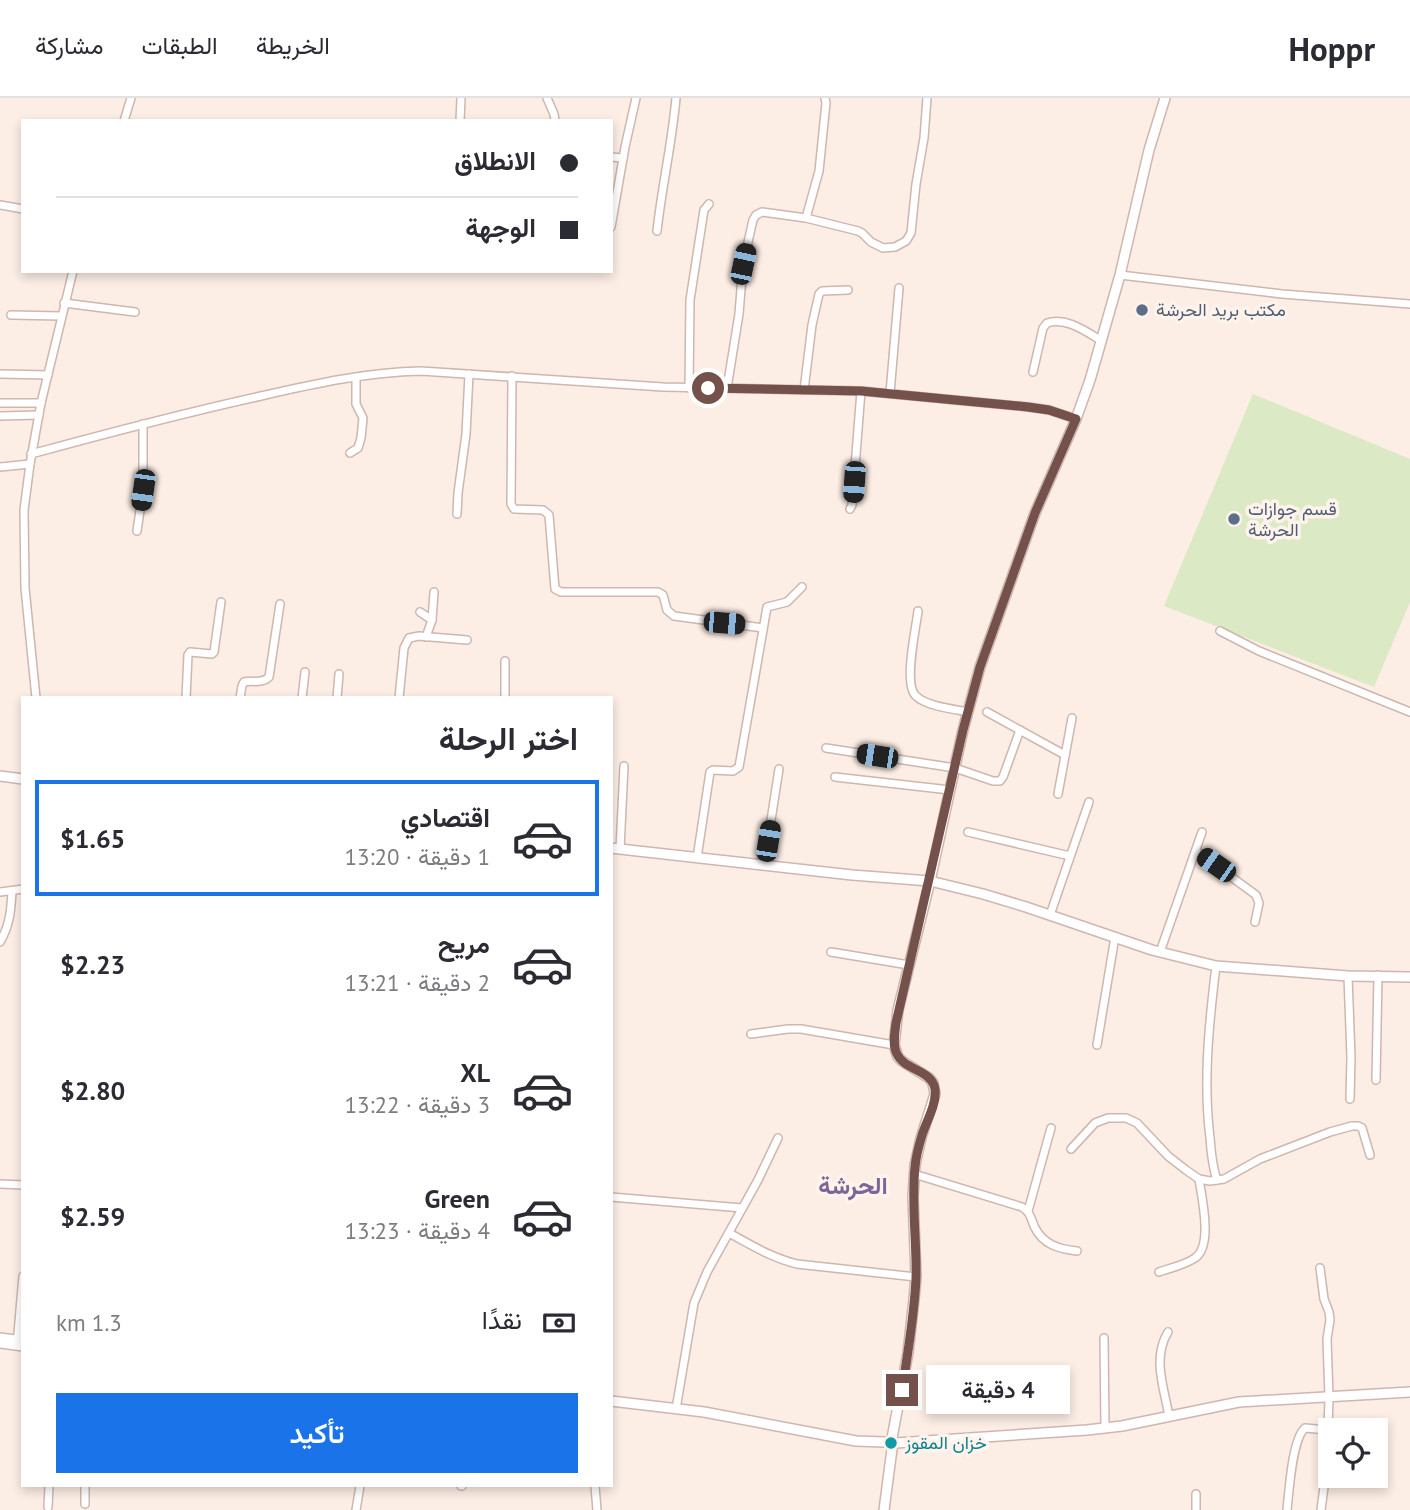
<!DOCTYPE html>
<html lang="ar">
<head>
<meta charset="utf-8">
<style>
	:root { --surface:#fff; --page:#f2f2f3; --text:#2b2b33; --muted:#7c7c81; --line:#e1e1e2; --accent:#1a73e8 }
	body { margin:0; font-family:"PT Sans",Vazirmatn,sans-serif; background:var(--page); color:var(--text); direction:rtl; height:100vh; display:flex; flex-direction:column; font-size:26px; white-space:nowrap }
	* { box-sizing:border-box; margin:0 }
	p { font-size:23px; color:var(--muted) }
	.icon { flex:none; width:38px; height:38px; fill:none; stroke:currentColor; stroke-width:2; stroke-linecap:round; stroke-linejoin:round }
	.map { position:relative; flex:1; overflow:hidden; direction:ltr }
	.panel { position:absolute; left:21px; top:598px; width:592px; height:791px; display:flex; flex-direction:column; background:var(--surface); border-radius:0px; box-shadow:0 4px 10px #0003; direction:rtl }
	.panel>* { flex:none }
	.guide { position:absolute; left:21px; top:21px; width:592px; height:154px; border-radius:0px; box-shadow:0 4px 10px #0003; direction:rtl; display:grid; align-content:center; height:154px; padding:0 35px; background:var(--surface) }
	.controls { position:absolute; left:1318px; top:1320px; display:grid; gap:14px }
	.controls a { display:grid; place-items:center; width:70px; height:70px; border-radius:0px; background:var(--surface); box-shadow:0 4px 10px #0003; font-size:35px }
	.end { position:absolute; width:32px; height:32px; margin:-16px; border:9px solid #74514b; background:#fff; box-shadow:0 0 0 4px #fff }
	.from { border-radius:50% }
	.bubble { position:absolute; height:49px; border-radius:0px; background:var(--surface); box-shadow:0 4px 10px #0003; font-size:23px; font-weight:600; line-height:49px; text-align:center; direction:rtl }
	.car { position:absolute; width:21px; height:42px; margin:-21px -10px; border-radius:9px; box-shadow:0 0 5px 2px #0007; background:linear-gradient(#222 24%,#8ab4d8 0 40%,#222 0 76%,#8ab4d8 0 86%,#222 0) }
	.guide b { display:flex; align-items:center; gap:24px; height:66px; font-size:26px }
	.guide b+b { border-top:2px solid var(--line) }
	.guide i { width:18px; height:18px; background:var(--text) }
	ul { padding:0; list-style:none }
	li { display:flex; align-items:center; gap:21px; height:116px; margin:0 14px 10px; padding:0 21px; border:4px solid transparent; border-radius:0px }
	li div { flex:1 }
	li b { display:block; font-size:26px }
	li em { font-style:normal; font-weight:600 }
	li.on { border-color:var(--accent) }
	li>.icon { width:63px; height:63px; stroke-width:1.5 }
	h2 { padding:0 35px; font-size:32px; line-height:84px }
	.pay { display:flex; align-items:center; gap:18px; height:77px; padding:0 35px; font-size:26px }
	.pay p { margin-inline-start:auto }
	.primary-button { display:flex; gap:14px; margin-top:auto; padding:14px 35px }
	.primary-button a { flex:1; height:80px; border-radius:0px; background:var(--accent); color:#fff; font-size:28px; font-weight:600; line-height:80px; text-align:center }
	header { display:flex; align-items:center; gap:42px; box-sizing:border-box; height:98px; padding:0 35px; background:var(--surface); border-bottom:2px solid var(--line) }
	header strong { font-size:33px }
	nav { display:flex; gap:38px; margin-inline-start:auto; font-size:24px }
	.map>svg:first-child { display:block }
	.green { fill:#dbe9c4 }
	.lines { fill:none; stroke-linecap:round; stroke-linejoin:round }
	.minor-casing { stroke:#cfb6af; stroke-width:10 }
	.tertiary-casing { stroke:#cfb6af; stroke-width:12 }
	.minor { stroke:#fff; stroke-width:7 }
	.tertiary { stroke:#fff; stroke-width:9 }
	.route { stroke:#74514b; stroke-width:9 }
	.service-dot { fill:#5c6f8a; stroke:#fff3eb; stroke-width:2.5 }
	.culture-dot { fill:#0f9aa8; stroke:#fff3eb; stroke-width:2.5 }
	.labels { text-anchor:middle; stroke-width:7; stroke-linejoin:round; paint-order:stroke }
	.service-label { font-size:18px; fill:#4e5e75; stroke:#fff3eb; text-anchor:start }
	.culture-label { font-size:18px; fill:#0d838f; stroke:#fff3eb; text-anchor:start }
	.district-label { font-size:24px; font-weight:bold; fill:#7d6697; stroke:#fff3eb }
</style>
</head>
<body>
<header>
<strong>Hoppr</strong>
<nav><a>الخريطة</a><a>الطبقات</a><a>مشاركة</a></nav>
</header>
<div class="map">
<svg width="1410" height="1412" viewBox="0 0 1410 1412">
	<rect width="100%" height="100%" fill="#fceee5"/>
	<polygon class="green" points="1253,296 1410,361 1410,504 1374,589 1164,508"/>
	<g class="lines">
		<g class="minor-casing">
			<g id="minor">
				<polyline points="547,0 554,16 555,23"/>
				<polyline points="124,23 131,0"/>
				<polyline points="460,23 461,0"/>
				<polyline points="611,59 623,60"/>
				<polyline points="0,107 23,111"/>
				<polyline points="806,120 819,73 826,5 825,0"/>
				<polyline points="611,129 625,49 636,0"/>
				<path d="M657,133C662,88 672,45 676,0"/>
				<polyline points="1120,177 1282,196 1410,206"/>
				<polyline points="64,205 135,214"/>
				<polyline points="11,217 61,218"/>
				<path d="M1033,274L1043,230L1047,225C1067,219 1085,233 1102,243"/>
				<polyline points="0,276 48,277"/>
				<polyline points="512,278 511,406 514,411 543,412 549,417 555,491 561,494 658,494 663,497 667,512 674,518 763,530"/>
				<polyline points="689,290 690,202 704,112 709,106"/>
				<polyline points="727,290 739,216 743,166 753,122 756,117 762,114 806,120 858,133 862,135 871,144 883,150 895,149 906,143 911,135 916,86 924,40 927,0"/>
				<polyline points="804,292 812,227 819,196 822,193 848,192"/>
				<polyline points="890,295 899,190"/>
				<polyline points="0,305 41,305"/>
				<polyline points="0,318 39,317"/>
				<polyline points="350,355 358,350 361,340 363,320 356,306 356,279"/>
				<path d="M31,356C108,335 184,315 261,298C313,286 367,274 421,273L663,289L861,293L1028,309L1049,312L1076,321"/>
				<polyline points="0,369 30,366"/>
				<polyline points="850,411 852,407 861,293"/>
				<polyline points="457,416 458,395 466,336 469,276"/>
				<polyline points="137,433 143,392 143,326"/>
				<path d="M918,513C916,530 903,587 916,598C926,608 953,611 968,614"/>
				<polyline points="420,514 432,522 426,539"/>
				<polyline points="432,522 434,494"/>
				<polyline points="1220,533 1259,553 1410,614"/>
				<polyline points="36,600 25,490 24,412 30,366 41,305 73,173"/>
				<polyline points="186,600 188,557 190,554 212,556 214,554 221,504"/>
				<path d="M240,600L242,588L244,584C253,582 262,586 269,579L280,506"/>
				<polyline points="302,600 305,574"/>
				<polyline points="337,600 339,576"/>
				<polyline points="399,600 404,550 409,540 419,538 467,542"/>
				<polyline points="505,600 505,563"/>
				<polyline points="987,614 1065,657"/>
				<polyline points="826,650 955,670 993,683 1000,683 1003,679 1020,632"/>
				<polyline points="835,679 950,692"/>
				<polyline points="1058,696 1072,620"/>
				<polyline points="968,734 1070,758"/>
				<polyline points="620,751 624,668"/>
				<polyline points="1196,753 1256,797 1259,805 1255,824"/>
				<polyline points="697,760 710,674 713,672 733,673 739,669 767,509 787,504 802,489"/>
				<polyline points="764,767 779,671"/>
				<polyline points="0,794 23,791"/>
				<polyline points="1050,817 1089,704"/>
				<path d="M0,844C10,827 11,812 12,793"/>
				<polyline points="831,854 909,867"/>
				<polyline points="1160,854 1202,734"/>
				<path d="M1216,868C1209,925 1203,983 1210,1040C1211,1054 1212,1068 1217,1082"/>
				<polyline points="1348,878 1351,959 1350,1001"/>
				<polyline points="751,936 788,931 801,931 894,947"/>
				<polyline points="1097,947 1115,839"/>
				<polyline points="1376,982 1378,877"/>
				<polyline points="1071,1051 1095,1025 1108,1020 1126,1020 1137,1025 1168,1058 1186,1072 1199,1081 1210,1083 1224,1081 1260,1061 1330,1034 1352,1028 1358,1028 1362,1030 1370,1057"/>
				<path d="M914,1076L1022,1109C1030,1114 1031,1120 1034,1128C1043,1147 1059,1151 1077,1153"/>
				<polyline points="0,1086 23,1087"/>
				<polyline points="611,1099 742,1110"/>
				<polyline points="1028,1113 1051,1030"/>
				<path d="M729,1135C751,1147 772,1160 797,1166L916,1179"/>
				<polyline points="1320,1170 1324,1201 1329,1214 1330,1222 1327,1241 1329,1299 1327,1366 1321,1412"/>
				<path d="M1159,1174C1170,1170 1185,1167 1195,1160C1213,1148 1202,1100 1199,1081"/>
				<path d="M1168,1234C1152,1260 1164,1290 1169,1318"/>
				<polyline points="1104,1240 1105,1330"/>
				<polyline points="17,1247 23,1178"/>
				<polyline points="676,1311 694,1205 707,1174 758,1082 778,1040"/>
				<polyline points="461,1388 462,1388"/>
				<polyline points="595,1388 597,1412"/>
				<polyline points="85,1406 85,1388"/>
				<polyline points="48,1409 49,1388"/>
				<polyline points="356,1412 360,1388"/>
				<polyline points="1196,1412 1196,1396"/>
				<path d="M1287,1412C1289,1394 1292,1341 1305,1330L1327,1332"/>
			</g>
		</g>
		<g class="tertiary-casing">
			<g id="tertiary">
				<polyline points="0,678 23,681"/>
				<polyline points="611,750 852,777 930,783 983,796 1026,809 1152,852 1216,868 1348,878 1410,879"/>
				<polyline points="0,1240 23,1243"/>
				<polyline points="0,1245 23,1248"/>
				<polyline points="611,1303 704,1314 856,1343 884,1344"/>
				<polyline points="892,1340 908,1255 914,1201 916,1179 913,1099 915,1067 921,1040 935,996 933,985 929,980 902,963 898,959 894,947 898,912 930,783 963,632 980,569 1035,415 1076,321 1090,282 1120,177 1149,52 1165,0"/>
				<polyline points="896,1345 1087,1332 1122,1328 1239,1304 1410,1294"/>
				<polyline points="884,1412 892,1351"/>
			</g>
		</g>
		<use href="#minor" class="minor"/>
		<use href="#tertiary" class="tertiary"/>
	</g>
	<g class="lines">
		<path class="route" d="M708,290L861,293L1028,309L1049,312L1076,321L1035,415L980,569L963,632L896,925C895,934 892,947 897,956C904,972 932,972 935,991C937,1006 926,1024 922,1037C919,1047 916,1058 915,1069C911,1106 917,1143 916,1181C914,1219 908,1255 902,1292"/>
	</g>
	<g class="service-dot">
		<circle cx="1142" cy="212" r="7"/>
		<circle cx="1234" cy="421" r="7"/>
	</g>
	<circle class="culture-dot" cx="891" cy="1345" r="7"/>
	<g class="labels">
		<g class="service-label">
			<text x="1156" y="218">مكتب بريد الحرشة</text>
			<text x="1248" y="417">قسم جوازات<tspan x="1248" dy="21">الحرشة</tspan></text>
		</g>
		<g class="culture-label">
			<text x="905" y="1351">خزان المقوز</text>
		</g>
		<g class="district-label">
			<text x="853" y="1096">الحرشة</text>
		</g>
	</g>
</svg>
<div class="controls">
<a><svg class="icon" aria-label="locate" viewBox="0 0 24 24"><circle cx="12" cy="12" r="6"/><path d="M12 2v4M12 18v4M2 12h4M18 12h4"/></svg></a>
</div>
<i class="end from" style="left:708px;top:290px"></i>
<i class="end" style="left:902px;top:1292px"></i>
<div class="bubble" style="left:926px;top:1267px;width:144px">4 دقيقة</div>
<i class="car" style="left:743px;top:166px;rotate:12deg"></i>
<i class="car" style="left:854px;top:384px;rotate:184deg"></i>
<i class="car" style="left:143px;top:392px;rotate:188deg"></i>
<i class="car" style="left:724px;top:525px;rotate:95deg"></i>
<i class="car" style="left:877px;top:658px;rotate:279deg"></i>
<i class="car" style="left:768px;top:743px;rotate:9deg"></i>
<i class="car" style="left:1216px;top:767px;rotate:305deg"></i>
<div class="guide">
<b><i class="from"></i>الانطلاق</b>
<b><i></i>الوجهة</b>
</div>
<section class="panel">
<h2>اختر الرحلة</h2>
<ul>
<li class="on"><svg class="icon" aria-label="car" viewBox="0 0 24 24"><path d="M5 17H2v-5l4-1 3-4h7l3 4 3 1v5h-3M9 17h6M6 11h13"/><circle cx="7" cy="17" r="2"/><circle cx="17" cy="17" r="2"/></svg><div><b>اقتصادي</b><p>1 دقيقة · 13:20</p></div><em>$1.65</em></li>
<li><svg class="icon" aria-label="car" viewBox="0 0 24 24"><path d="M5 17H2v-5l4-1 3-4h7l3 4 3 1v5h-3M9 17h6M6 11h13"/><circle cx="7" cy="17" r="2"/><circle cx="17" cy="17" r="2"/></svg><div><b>مريح</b><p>2 دقيقة · 13:21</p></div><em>$2.23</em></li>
<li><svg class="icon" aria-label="car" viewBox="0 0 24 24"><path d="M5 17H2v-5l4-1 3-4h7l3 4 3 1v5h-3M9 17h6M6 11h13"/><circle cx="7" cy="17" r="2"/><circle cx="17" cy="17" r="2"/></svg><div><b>XL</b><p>3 دقيقة · 13:22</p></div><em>$2.80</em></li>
<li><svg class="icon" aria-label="car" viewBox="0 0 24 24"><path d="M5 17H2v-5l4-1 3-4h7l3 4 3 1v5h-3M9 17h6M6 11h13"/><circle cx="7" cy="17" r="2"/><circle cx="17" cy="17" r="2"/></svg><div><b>Green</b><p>4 دقيقة · 13:23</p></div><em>$2.59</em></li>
</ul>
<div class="pay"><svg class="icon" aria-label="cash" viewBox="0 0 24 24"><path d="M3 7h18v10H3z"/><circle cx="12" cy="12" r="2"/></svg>نقدًا<p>1.3 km</p></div>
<div class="primary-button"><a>تأكيد</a></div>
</section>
</div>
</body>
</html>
